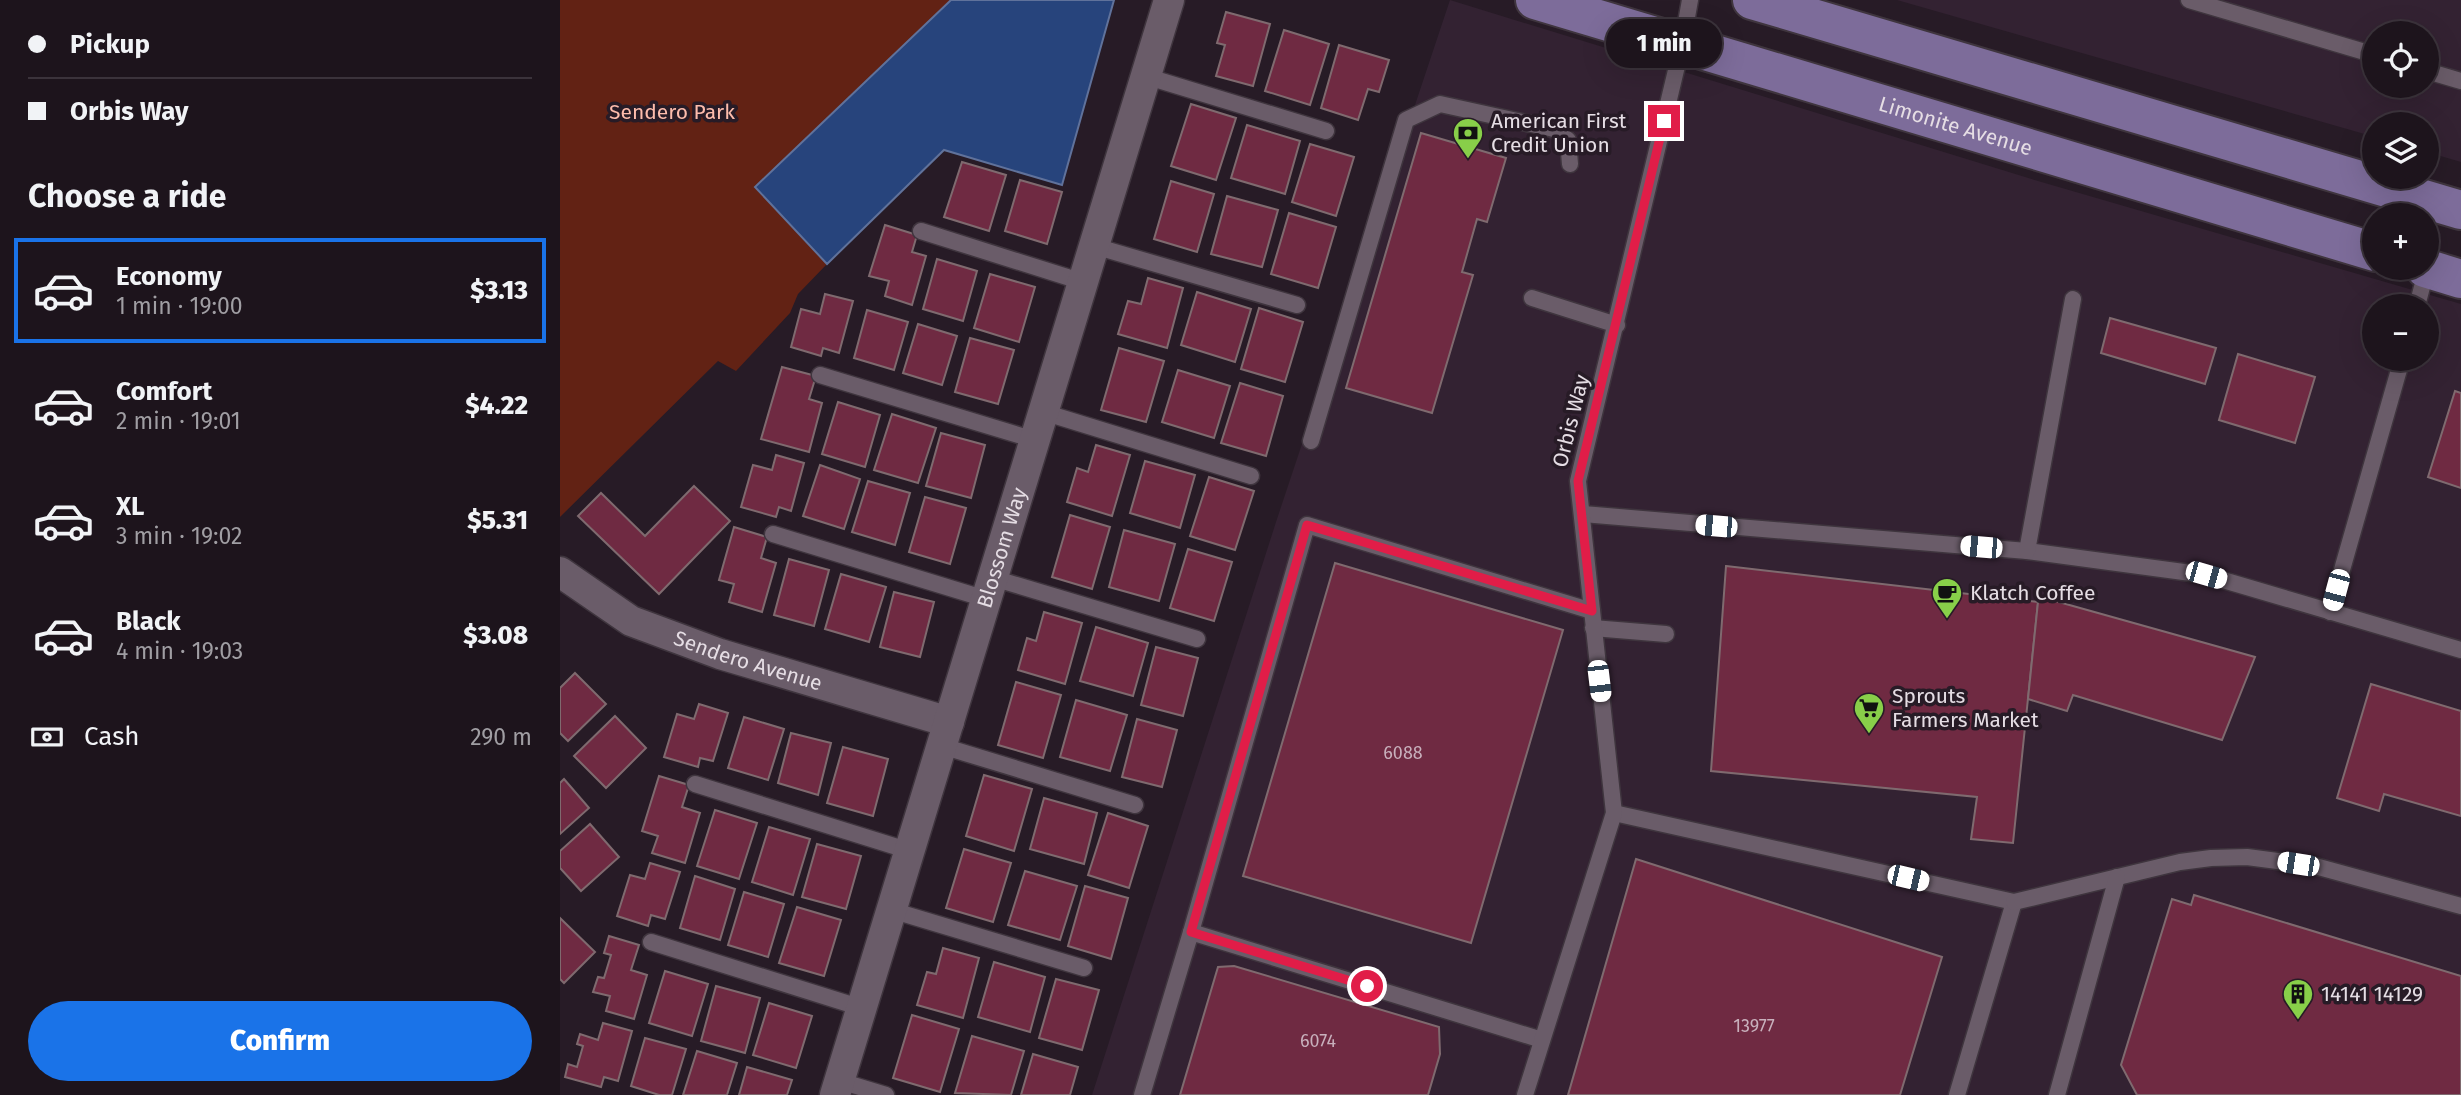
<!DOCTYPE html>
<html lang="en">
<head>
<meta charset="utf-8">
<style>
	:root { --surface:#1d141c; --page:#251d25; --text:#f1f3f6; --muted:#a09ea3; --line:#3b333b; --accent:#1a73e8 }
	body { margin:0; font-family:"Fira Sans",sans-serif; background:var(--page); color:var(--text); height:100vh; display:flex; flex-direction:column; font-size:26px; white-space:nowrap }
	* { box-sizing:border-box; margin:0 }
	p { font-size:23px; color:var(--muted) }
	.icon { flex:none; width:38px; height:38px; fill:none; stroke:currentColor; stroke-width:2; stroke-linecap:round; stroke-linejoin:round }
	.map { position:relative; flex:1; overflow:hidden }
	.panel { display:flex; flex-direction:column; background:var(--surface); width:560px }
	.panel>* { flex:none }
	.hud { display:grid; align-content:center; height:154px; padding:0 28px; background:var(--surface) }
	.controls { position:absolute; left:1802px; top:21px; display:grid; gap:14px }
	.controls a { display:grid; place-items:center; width:77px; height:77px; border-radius:50%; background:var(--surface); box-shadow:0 7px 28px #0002,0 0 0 2px var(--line); font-size:35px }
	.end { position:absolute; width:32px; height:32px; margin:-16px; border:9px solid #e11d48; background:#fff; box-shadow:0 0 0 4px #fff }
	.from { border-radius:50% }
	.bubble { position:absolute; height:49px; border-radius:24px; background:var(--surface); box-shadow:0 7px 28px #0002,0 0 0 2px var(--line); font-size:23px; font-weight:800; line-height:49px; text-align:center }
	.car { position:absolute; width:21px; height:42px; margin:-21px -10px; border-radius:9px; box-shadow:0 0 5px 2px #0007; background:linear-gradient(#fff 24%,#345 0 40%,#fff 0 76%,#345 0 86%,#fff 0) }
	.hud b { display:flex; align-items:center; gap:24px; height:66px; font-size:26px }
	.hud b+b { border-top:2px solid var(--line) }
	.hud i { width:18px; height:18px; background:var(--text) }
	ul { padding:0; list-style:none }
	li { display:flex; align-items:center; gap:21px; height:105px; margin:0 14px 10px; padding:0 14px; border:4px solid transparent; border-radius:0px }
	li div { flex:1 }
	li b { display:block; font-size:26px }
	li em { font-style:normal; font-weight:800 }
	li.active { border-color:var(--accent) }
	li>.icon { width:63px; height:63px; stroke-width:1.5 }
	h2 { padding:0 28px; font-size:32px; line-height:84px }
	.pay { display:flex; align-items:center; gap:18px; height:77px; padding:0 28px; font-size:26px }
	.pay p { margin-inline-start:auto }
	.button { display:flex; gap:14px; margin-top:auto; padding:14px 28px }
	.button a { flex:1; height:80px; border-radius:42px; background:var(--accent); color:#fff; font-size:28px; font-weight:800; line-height:80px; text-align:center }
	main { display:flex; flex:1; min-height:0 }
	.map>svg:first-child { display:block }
	.built { fill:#332232; fill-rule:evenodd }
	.green { fill:#622214 }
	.water { fill:#27447c; stroke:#60729b; stroke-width:2 }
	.building { fill:#6f2a42; stroke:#7f6a6f; stroke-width:2 }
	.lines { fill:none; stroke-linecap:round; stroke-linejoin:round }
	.service-casing { stroke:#3f353e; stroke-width:19 }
	.minor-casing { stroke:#3f353e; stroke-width:33 }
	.primary-casing { stroke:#3f353e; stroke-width:42 }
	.service { stroke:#6a5c69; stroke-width:16 }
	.minor { stroke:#6a5c69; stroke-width:30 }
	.primary { stroke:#7d6c9a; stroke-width:38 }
	.route { stroke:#e11d48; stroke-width:9 }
	.labels { text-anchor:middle; stroke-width:7; stroke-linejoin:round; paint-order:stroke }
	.number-label { font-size:18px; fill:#c8b0bc }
	.park-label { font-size:21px; fill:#fdbcac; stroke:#271b26 }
	.poi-label { font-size:21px; fill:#e5dde4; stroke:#271b26; text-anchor:start }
	.street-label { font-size:21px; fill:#e5dde4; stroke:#271b26 }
</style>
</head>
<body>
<main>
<section class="panel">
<div class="hud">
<b><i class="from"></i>Pickup</b>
<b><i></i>Orbis Way</b>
</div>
<h2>Choose a ride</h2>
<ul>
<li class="active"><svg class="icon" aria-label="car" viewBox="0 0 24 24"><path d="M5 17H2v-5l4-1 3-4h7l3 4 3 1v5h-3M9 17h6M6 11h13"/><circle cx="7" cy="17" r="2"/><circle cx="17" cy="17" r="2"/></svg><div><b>Economy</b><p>1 min · 19:00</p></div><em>$3.13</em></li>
<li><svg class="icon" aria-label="car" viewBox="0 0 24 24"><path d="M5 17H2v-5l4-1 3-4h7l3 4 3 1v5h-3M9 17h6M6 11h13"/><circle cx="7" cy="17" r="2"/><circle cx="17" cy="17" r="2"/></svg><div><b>Comfort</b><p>2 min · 19:01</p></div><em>$4.22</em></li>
<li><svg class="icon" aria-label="car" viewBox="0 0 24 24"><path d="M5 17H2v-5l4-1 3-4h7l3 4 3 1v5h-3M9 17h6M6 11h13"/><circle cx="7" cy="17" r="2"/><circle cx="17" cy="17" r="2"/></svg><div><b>XL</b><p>3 min · 19:02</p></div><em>$5.31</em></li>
<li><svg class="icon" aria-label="car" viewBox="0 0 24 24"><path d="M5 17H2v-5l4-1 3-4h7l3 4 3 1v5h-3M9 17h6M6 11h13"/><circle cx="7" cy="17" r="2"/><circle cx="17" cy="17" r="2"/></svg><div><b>Black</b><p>4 min · 19:03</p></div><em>$3.08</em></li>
</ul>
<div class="pay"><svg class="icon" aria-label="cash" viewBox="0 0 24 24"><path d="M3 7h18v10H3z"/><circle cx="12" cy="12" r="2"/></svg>Cash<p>290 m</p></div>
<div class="button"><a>Confirm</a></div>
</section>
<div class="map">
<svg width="1901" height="1095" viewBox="0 0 1901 1095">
	<rect width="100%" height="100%" fill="#271b26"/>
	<g class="built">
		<path d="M890,0L1478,181L1901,304V1095H532L716,522ZM1815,306H1867V359H1815Z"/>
		<path d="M1337,0H1901V162L1867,152V124H1815V137ZM1815,33H1867V86H1815Z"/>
	</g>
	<polygon class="green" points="0,0 391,0 195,187 267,264 238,294 230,313 176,371 158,361 0,517"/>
	<polygon class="water" points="391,0 554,0 502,185 384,150 267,264 195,187"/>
	<g class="building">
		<polygon points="666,12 710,24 693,86 656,76 665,45 657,43"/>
		<polygon points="724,30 769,44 750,105 705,91"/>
		<polygon points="779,45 829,60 819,92 808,89 798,120 761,108"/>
		<polygon points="631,104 676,118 656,180 611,166"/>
		<polygon points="687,125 740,141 725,194 671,178"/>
		<polygon points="861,133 946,158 927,222 917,219 902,272 913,275 872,413 786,388"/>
		<polygon points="750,144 794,157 776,216 732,202"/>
		<polygon points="402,162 446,175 429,231 384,217"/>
		<polygon points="460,180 502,192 487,244 445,231"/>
		<polygon points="611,181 654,194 637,252 594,239"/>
		<polygon points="667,196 718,210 702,267 651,254"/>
		<polygon points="729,213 776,227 758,288 711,274"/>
		<polygon points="325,225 357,235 352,252 366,256 352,305 325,296 329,281 309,276"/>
		<polygon points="377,259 417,271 403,321 363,309"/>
		<polygon points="430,274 475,287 459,342 414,328"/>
		<polygon points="588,278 623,288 607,348 558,334 568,301 581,304"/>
		<polygon points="637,292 691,309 675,362 621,345"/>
		<polygon points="265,294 293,301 279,353 263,348 261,356 231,347 241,309 260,314"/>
		<polygon points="699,308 743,322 725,382 681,369"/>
		<polygon points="307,310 348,322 334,370 294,358"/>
		<polygon points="1550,318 1656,348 1645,384 1541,353"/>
		<polygon points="358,324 397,336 382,385 343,373"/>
		<polygon points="410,338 454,350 438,404 395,392"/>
		<polygon points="559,348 604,361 586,422 541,410"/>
		<polygon points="1678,354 1755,377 1735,443 1659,420"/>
		<polygon points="222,367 256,376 249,399 262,403 249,452 201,439"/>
		<polygon points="618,370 670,386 654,438 602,422"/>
		<polygon points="680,383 723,396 706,456 661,443"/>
		<polygon points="1895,391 1901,393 1901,488 1868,477"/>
		<polygon points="278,402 320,415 305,467 262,454"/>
		<polygon points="332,414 376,428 358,483 314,470"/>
		<polygon points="381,433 425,445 411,498 366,486"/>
		<polygon points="536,445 570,455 552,516 507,502 517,468 528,472"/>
		<polygon points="216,455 244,463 231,511 219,507 216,517 181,507 193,465 212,470"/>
		<polygon points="585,461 635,475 620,528 570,513"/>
		<polygon points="260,465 300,479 284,529 243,516"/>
		<polygon points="649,477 694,491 675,550 630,536"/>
		<polygon points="308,481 350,493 335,545 292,532"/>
		<polygon points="134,486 170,521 99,594 18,516 41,493 85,536"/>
		<polygon points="365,497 406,508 390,564 349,552"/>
		<polygon points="510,515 550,527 532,589 492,577"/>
		<polygon points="174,527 207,537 201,558 216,563 202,612 169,602 174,584 159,580"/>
		<polygon points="564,530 615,544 599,601 549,587"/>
		<polygon points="628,549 672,562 654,621 610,608"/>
		<polygon points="229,559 269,570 254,626 214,615"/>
		<polygon points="775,563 1003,630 911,943 683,876"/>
		<polygon points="1166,566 1478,602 1453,843 1411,839 1417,797 1151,771"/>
		<polygon points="281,574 326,587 309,642 265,629"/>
		<polygon points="334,592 374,602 360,657 320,647"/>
		<polygon points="1488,599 1695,657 1662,740 1513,695 1507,711 1468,699 1478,602"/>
		<polygon points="484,612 522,623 505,684 458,670 467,638 476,641"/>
		<polygon points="536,627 588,643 573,696 520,681"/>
		<polygon points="596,647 638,658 623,716 581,705"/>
		<polygon points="15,673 46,704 8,741 0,733 0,688"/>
		<polygon points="456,682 501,695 483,758 438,745"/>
		<polygon points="1811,684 1901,711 1901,816 1824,794 1819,811 1777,798"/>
		<polygon points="516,700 567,715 550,771 500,757"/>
		<polygon points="139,704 168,713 153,761 140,758 138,767 104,757 117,714 134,719"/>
		<polygon points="55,716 86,748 46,788 14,756"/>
		<polygon points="184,717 224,729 208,780 168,768"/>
		<polygon points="577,719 617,730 602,787 562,777"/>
		<polygon points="231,733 271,743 258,795 218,783"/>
		<polygon points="283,747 328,759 313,816 267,803"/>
		<polygon points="424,775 472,789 454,851 406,836"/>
		<polygon points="99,776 129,785 122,807 140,813 125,863 92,853 98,836 82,831"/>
		<polygon points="4,779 29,808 0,834 0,783"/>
		<polygon points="484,798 537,813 524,864 470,849"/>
		<polygon points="155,810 197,823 179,879 137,866"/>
		<polygon points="548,813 588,826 569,888 528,875"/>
		<polygon points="30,824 59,857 21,891 0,868 0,851"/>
		<polygon points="209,827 250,839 233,895 192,882"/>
		<polygon points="257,844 301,856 286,909 242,897"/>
		<polygon points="404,849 451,863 433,922 386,908"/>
		<polygon points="1076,859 1382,957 1340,1095 1008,1095"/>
		<polygon points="90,863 120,872 105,919 91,915 88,926 57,916 70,875 85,879"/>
		<polygon points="465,871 517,886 500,940 448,925"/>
		<polygon points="135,876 175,889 160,940 120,928"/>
		<polygon points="525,886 568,898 551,959 508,946"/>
		<polygon points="184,892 224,904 208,957 168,945"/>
		<polygon points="1634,895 1901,976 1901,1095 1577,1095 1561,1065 1612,899 1631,905"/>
		<polygon points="237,907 281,920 264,976 219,963"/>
		<polygon points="0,918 35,952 4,983 0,979"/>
		<polygon points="49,936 79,945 71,970 87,975 74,1019 46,1011 50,996 33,992 38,977 44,978 51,955 44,953"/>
		<polygon points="383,948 419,958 403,1018 357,1005 367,972 376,974"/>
		<polygon points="434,962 485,977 470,1032 418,1017"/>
		<polygon points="674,966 879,1027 880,1054 868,1095 620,1095 658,967"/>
		<polygon points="105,971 148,984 132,1036 89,1023"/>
		<polygon points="496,979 539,990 522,1050 479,1038"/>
		<polygon points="156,986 200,998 185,1053 141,1041"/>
		<polygon points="209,1003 252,1016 236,1068 193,1055"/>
		<polygon points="352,1015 399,1029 380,1092 333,1078"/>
		<polygon points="43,1023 72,1031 58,1081 44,1077 41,1087 5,1077 8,1064 17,1067 23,1046 17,1044 20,1034 38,1040"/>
		<polygon points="412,1036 464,1051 451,1095 395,1093"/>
		<polygon points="85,1038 126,1049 112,1095 99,1095 71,1086"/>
		<polygon points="137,1051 177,1063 167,1095 123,1095"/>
		<polygon points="473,1054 518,1067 510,1095 461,1095"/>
		<polygon points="187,1067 232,1080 227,1095 179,1095"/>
	</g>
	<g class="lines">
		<g class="service-casing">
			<g id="service">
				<polyline points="1629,0 1815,55"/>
				<polyline points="1867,71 1901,81"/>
				<polyline points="585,76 766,131"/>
				<polyline points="361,231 523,282"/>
				<polyline points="534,246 737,305"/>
				<polyline points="972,298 1057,325"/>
				<polyline points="1857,306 1867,268"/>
				<polyline points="260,375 475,440"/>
				<polyline points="483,412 691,476"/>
				<polyline points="751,441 846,120 880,104 994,129 1008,140 1010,164"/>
				<polyline points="1023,514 1467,551 1646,575 1901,650"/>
				<polyline points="213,534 426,599"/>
				<polyline points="1467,551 1513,299"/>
				<polyline points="433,578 637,639"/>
				<polyline points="1770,612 1842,359"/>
				<polyline points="1033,628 1106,634"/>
				<polyline points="382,746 575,805"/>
				<polyline points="135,784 350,851"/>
				<polyline points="1054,813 1454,902 1397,1095"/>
				<polyline points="1454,902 1620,862 1651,858 1687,857 1755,866 1901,906"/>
				<polyline points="331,910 524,968"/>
				<polyline points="631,932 747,525 1032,611"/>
				<polyline points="91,942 302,1008"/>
				<polyline points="280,1081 326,1095"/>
				<polyline points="582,1095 631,932 982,1040"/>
				<polyline points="965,1095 1054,813 1018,481 1122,45 1130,0"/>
				<polyline points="1497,1095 1557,877"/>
			</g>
		</g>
		<g class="minor-casing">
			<g id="minor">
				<path id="s1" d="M0,572L71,621L160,654L389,722"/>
				<path id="s2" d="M275,1095L609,0"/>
			</g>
		</g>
		<g class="primary-casing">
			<g id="primary">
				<path id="s3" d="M975,0L1815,252"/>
				<polyline points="1192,0 1901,210"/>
				<polyline points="1865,268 1901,279"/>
			</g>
		</g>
		<use href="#service" class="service"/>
		<use href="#minor" class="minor"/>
		<use href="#primary" class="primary"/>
	</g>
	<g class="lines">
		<polyline class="route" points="807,986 631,932 747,525 1032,611 1018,481 1104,121"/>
	</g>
	<defs>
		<g id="bank-pin" transform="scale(1.575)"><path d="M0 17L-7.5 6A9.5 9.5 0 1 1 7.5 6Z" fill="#88cf49" stroke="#271b26"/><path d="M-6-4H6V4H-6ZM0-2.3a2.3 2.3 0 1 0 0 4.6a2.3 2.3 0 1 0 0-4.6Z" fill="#111"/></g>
		<g id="cafe-pin" transform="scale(1.575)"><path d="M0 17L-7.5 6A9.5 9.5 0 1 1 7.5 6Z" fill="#88cf49" stroke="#271b26"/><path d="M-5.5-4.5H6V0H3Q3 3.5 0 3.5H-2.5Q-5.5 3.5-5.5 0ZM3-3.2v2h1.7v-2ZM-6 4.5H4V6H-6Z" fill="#111"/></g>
		<g id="supermarket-pin" transform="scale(1.575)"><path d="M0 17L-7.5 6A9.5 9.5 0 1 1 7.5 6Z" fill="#88cf49" stroke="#271b26"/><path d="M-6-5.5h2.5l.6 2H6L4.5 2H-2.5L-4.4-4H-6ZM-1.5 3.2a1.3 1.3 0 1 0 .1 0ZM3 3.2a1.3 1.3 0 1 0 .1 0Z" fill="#111"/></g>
		<g id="building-pin" transform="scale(1.575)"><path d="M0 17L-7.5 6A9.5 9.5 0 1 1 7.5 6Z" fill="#88cf49" stroke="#271b26"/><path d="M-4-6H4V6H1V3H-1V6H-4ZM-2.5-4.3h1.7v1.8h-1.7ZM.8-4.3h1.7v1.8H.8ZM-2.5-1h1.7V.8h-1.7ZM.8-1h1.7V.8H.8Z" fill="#111"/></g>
	</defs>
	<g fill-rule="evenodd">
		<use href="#bank-pin" x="908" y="133"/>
		<use href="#cafe-pin" x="1387" y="593"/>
		<use href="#supermarket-pin" x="1309" y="708"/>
		<use href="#building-pin" x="1738" y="994"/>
	</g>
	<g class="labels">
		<g class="number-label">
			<text x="843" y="759">6088</text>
			<text x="1194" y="1032">13977</text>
			<text x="758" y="1047">6074</text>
		</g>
		<g class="park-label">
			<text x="112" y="119">Sendero Park</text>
		</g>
		<g class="poi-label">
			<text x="931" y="128">American First<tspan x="931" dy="24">Credit Union</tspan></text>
			<text x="1410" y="600">Klatch Coffee</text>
			<text x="1332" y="703">Sprouts<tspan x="1332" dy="24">Farmers Market</tspan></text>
			<text x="1761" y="1001">14141 14129</text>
		</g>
		<g class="street-label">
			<text dy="7" stroke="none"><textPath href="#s3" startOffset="439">Limonite Avenue</textPath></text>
			<text transform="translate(1011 421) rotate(-76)" y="7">Orbis Way</text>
			<text dy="7" stroke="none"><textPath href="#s2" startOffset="572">Blossom Way</textPath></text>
			<text dy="7" stroke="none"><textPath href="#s1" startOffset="210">Sendero Avenue</textPath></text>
		</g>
	</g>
</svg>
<div class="controls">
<a><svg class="icon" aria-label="locate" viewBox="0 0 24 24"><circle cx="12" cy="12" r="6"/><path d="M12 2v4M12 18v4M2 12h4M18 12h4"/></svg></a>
<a><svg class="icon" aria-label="layers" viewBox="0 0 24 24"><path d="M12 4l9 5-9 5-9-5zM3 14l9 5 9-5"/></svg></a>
<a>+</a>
<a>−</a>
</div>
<i class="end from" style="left:807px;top:986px"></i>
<i class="end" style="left:1104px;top:121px"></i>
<div class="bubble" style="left:1046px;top:19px;width:116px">1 min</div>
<i class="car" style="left:1156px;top:526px;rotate:275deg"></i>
<i class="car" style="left:1421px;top:547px;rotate:275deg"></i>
<i class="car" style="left:1646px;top:575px;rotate:106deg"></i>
<i class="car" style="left:1776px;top:590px;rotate:195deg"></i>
<i class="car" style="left:1039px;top:681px;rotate:173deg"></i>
<i class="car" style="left:1738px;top:864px;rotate:279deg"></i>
<i class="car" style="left:1348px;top:878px;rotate:103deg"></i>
</div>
</main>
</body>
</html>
